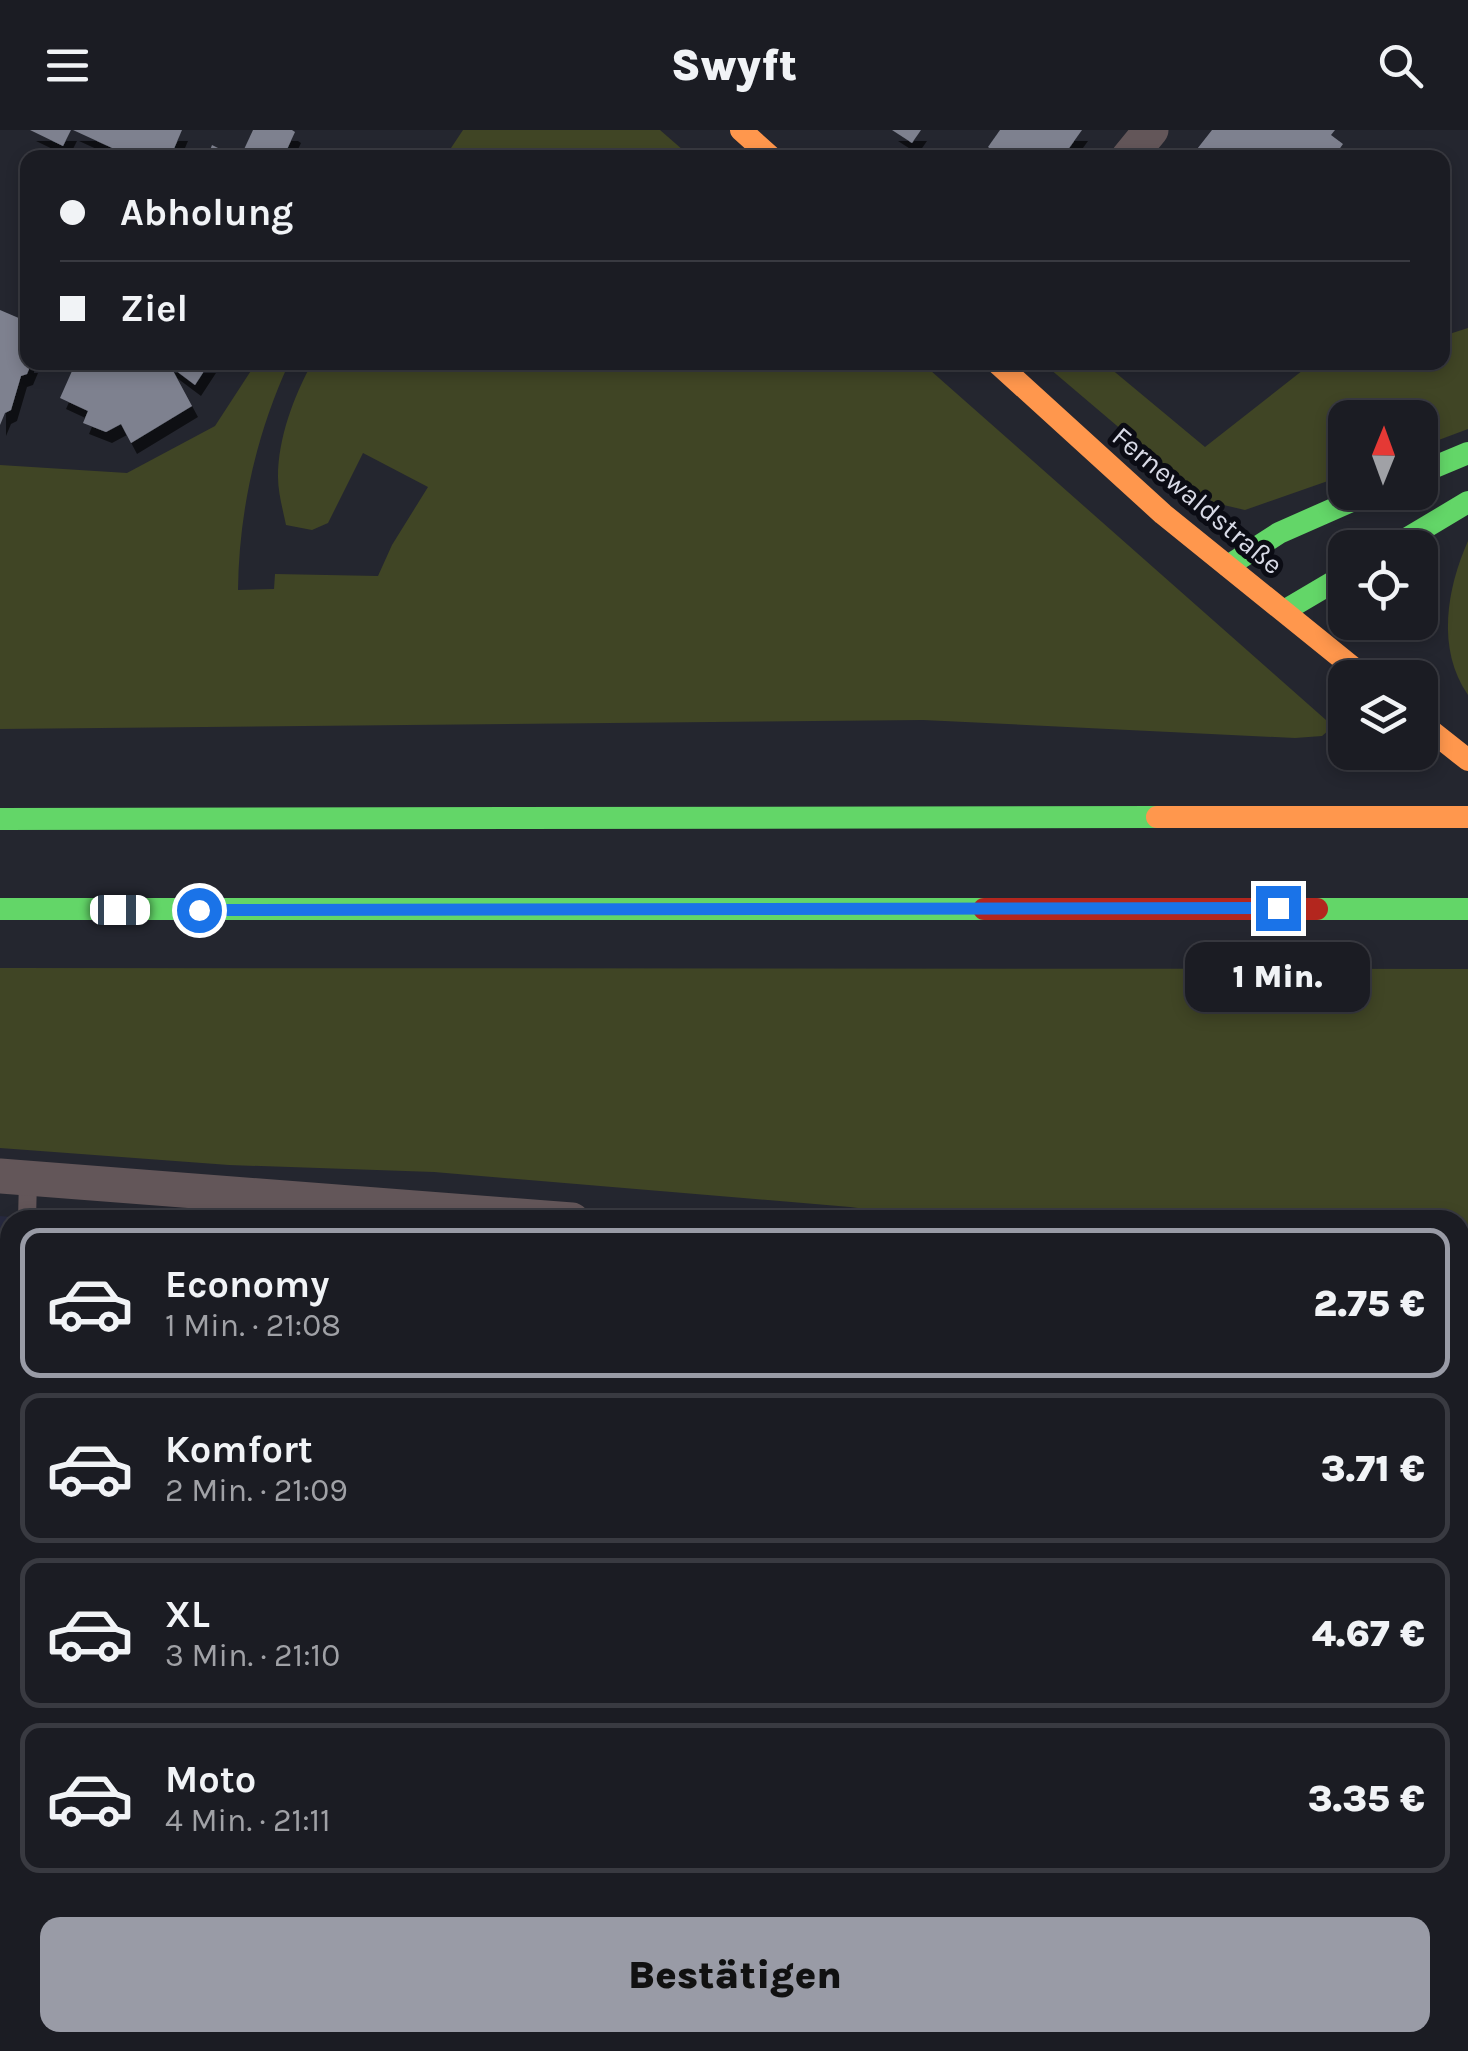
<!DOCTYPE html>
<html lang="de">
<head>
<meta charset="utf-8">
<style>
	:root { --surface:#1b1c23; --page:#282930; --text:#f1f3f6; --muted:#a0a1a6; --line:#393a41; --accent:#999ba6 }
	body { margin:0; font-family:Karla,sans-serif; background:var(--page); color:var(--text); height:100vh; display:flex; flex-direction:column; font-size:38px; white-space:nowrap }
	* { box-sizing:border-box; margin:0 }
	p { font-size:32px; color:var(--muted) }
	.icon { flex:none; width:55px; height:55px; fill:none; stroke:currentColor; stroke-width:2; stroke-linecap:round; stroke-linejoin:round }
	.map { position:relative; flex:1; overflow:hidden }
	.drawer { position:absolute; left:0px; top:1080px; width:1470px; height:842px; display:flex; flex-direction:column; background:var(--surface); border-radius:30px 30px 0 0; box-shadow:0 5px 15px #0003,0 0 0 2px var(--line) }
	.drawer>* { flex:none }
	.hud { position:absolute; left:20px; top:20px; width:1430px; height:220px; border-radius:20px; box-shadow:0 5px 15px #0003,0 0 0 2px var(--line); display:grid; align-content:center; height:220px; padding:0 40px; background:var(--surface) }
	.needle { width:65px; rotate:1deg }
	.buttons { position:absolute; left:1328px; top:270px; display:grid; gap:20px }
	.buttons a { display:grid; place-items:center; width:110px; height:110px; border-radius:20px; background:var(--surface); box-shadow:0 5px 15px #0003,0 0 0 2px var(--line); font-size:50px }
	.end { position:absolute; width:45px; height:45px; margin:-22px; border:12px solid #1a73e8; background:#fff; box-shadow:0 0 0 5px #fff }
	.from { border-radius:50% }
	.bubble { position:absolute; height:70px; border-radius:20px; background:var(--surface); box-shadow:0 5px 15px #0003,0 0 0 2px var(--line); font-size:32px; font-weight:800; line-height:70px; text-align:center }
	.car { position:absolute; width:30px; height:60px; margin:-30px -15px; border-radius:12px; box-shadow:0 0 8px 2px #0007; background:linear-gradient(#fff 24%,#345 0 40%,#fff 0 76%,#345 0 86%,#fff 0) }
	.hud b { display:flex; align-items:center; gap:35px; height:95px; font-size:38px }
	.hud b+b { border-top:2px solid var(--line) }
	.hud i { width:25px; height:25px; background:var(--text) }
	ul { padding:18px 0 0; list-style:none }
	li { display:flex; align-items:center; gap:30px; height:150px; margin:0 20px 15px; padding:0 20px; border:5px solid var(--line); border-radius:20px }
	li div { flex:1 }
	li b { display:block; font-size:38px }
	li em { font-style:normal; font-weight:800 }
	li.selected { border-color:var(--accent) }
	li>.icon { width:90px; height:90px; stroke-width:1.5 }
	.primary-button { display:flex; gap:20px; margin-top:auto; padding:20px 40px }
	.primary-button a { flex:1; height:115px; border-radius:20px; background:var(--accent); color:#111; font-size:40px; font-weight:800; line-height:115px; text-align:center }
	header { display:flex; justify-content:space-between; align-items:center; height:130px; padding:0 40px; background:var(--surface); font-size:45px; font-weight:800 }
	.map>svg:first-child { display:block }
	.built { fill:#27293f }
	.green { fill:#404525 }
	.building { fill:#7e818f; filter:url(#shadow) }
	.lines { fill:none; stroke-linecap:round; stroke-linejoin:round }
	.lane { stroke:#635659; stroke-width:18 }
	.street { stroke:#635659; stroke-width:35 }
	.fast { stroke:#63d668; stroke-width:22 }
	.slow { stroke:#ff974d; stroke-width:22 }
	.jam { stroke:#b3261e; stroke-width:22 }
	.route { stroke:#1a73e8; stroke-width:12 }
	.labels { text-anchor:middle; stroke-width:10; stroke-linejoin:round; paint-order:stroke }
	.street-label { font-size:28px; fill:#d8dae6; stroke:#0b0c14 }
</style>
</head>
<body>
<header><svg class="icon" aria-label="menu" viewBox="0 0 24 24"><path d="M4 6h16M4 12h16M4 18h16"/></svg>Swyft<svg class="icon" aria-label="search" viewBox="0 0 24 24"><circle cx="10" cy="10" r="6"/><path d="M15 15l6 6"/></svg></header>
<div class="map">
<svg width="1468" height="1921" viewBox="0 0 1468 1921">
	<defs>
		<filter id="shadow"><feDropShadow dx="6" dy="11" stdDeviation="0" flood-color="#0009"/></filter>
	</defs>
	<rect width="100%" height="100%" fill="#24262f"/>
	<polygon class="built" points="0,1086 48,1090 10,1090 10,1912 376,1913 349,1921 0,1921"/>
	<g class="green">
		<polygon points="463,0 660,0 691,27 445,27"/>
		<polygon points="1468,198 1468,299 1420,317 1420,288 1345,288 1345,345 1245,380 1215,373 1189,357 1043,233 1104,233 1205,317 1312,233 1321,233 1324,239 1361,233 1442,232 1443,206"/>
		<path d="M256,233H289C256,305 239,381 238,460L274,459L275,444L378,446L392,415L428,357L363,323L328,393L312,400L286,395C283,380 278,363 278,347C278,308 294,266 312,233H922L1326,590L1329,600L1322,606L1295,608L923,590L0,599V335L127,343L215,296Z"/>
		<path d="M1468,411V565C1436,519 1447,458 1468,411Z"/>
		<polygon points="0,838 1468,839 1468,1135 1460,1134 1460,1090 952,1090 850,1077 434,1042 229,1035 0,1018"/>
		<polygon points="1460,1202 1468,1202 1468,1921 1121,1921 1122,1912 1460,1912"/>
	</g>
	<g class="building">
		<polygon points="30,0 71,0 63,16"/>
		<polygon points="73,0 182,0 170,28 134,28"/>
		<polygon points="253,0 292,0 295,2 283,28 240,28"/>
		<polygon points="892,0 921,0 912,13"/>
		<polygon points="1000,0 1082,0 1062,28 1002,28 988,17"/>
		<polygon points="1212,0 1335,0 1331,5 1343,14 1333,28 1190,28"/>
		<polygon points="212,15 238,28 207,28"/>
		<polygon points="0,180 28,192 28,232 32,232 27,244 21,246 11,280 5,283 0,295"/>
		<polygon points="76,232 210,232 195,255 171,237 192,276 131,313 121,294 106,302 83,293 88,281 60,268"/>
		<polygon points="0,1165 10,1167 10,1652 0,1650"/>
		<polygon points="437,1912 476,1912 471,1916 475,1921 444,1921"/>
	</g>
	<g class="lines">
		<polyline class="lane" points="27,1090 28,1049"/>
		<g class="street">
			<polyline points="1128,28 1151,0"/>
			<polyline points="0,1046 572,1090"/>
			<polyline points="1460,1160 1468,1161"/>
		</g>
		<g class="fast">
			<polyline points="1420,343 1468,323"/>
			<polyline points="1391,418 1468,372"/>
			<polyline points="1228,436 1279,403 1372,362"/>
			<polyline points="1284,481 1345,445"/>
			<polyline points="0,689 1157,687"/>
			<polyline points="0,779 984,779"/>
			<polyline points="1317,779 1468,779"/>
		</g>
		<g class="slow">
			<polyline points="741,0 772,28"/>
			<polyline points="996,232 1163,384 1366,548"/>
			<polyline points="1420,592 1468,630"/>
			<polyline points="1157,687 1468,687"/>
		</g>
		<polyline class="jam" points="984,779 1317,779"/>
	</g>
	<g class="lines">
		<polyline class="route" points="199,780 1278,778"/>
	</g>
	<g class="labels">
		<g class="street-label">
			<text transform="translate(1198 370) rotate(40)" y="10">Fernewaldstraße</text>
		</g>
	</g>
</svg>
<div class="buttons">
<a><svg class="needle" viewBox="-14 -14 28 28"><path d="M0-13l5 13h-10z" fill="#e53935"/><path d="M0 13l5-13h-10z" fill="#a0a1a6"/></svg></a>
<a><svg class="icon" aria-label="locate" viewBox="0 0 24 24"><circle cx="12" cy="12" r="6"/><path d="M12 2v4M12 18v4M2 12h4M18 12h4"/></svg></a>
<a><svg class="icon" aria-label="layers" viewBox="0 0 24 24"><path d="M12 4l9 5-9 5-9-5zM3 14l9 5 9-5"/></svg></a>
</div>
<i class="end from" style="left:199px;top:780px"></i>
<i class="end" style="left:1278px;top:778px"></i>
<div class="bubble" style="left:1185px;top:812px;width:185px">1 Min.</div>
<i class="car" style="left:120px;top:780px;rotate:90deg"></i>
<div class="hud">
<b><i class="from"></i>Abholung</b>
<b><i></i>Ziel</b>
</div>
<section class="drawer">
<ul>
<li class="selected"><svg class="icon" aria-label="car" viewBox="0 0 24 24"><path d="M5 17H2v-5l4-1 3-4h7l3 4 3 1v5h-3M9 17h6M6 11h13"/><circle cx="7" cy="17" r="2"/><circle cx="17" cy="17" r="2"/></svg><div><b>Economy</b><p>1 Min. · 21:08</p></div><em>2.75 €</em></li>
<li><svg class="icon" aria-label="car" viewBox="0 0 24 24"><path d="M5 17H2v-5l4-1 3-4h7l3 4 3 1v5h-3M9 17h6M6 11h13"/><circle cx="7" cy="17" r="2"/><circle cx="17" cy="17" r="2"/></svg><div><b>Komfort</b><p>2 Min. · 21:09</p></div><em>3.71 €</em></li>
<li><svg class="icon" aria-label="car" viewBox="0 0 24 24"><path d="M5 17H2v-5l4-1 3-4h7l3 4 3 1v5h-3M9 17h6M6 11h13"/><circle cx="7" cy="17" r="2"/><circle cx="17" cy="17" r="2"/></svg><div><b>XL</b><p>3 Min. · 21:10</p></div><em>4.67 €</em></li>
<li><svg class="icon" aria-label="car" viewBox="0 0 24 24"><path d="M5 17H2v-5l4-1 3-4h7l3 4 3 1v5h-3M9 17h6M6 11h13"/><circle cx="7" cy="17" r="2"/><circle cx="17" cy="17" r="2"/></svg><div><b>Moto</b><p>4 Min. · 21:11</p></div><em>3.35 €</em></li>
</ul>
<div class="primary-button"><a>Bestätigen</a></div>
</section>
</div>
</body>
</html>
